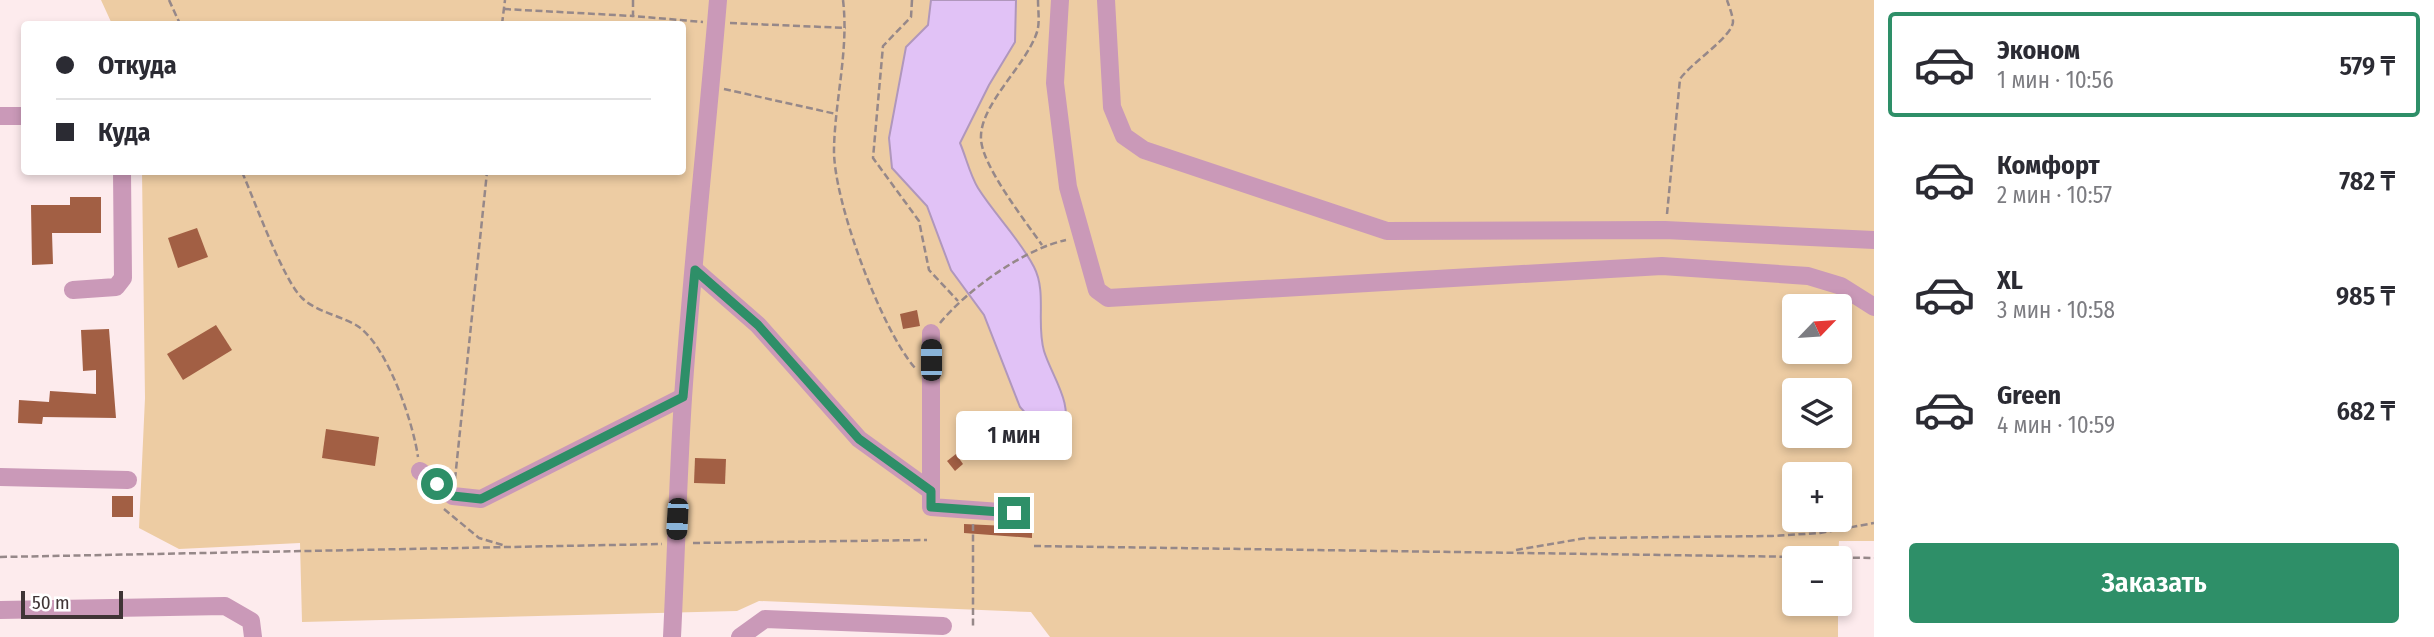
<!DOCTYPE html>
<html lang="ru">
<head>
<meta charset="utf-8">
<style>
	:root { --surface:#fff; --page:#f2f2f3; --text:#2b2b33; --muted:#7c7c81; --line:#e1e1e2; --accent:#2e8f68 }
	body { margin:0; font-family:"Fira Sans Condensed",sans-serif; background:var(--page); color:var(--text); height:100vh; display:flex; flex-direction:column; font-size:26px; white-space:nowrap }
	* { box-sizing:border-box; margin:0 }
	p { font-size:23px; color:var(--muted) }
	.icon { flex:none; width:38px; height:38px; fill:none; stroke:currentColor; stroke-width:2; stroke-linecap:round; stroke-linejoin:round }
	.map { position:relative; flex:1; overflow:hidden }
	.side { display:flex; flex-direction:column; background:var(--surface); width:560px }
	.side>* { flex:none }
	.top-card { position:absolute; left:21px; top:21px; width:665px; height:154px; border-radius:7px; box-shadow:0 4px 10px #0003; display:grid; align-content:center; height:154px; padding:0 35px; background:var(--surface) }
	.needle { width:46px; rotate:65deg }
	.controls { position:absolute; left:1782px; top:294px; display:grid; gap:14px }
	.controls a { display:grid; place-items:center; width:70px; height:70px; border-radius:7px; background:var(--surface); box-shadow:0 4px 10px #0003; font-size:35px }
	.scale { position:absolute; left:21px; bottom:18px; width:102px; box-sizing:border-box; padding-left:7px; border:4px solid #3f3435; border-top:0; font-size:19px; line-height:24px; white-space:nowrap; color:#3f3435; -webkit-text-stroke:5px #fff; paint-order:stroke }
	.end { position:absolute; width:32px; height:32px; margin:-16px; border:9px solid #2e8f68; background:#fff; box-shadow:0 0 0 4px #fff }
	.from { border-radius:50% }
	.bubble { position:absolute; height:49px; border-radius:7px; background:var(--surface); box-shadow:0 4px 10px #0003; font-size:23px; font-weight:600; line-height:49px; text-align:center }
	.car { position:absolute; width:21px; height:42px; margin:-21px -10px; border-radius:9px; box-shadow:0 0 5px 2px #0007; background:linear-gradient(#222 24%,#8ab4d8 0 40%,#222 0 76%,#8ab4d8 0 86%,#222 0) }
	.top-card b { display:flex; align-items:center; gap:24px; height:66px; font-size:26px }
	.top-card b+b { border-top:2px solid var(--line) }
	.top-card i { width:18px; height:18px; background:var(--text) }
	ul { padding:12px 0 0; list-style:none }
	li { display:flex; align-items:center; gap:21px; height:105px; margin:0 14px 10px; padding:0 21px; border:4px solid transparent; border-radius:7px }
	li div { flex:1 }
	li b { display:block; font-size:26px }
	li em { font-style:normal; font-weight:600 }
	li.selected { border-color:var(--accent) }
	li>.icon { width:63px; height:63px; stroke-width:1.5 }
	.primary-button { display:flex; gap:14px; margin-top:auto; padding:14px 35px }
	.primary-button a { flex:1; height:80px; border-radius:7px; background:var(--accent); color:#fff; font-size:28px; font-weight:600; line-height:80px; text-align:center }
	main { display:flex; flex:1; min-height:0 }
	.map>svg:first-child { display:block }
	.green { fill:#edcca3; fill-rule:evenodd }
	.water { fill:#e1c2f6; stroke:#b097bc; stroke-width:2 }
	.building { fill:#a25f44 }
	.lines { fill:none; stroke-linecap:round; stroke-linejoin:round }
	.path { stroke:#968889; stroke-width:2.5; stroke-dasharray:7 3.5; stroke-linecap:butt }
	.minor { stroke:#ca99b8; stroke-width:18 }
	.route { stroke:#2e8f68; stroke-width:9 }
</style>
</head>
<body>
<main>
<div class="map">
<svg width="1874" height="637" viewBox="0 0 1874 637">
	<rect width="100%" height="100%" fill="#fdebed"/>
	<path class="green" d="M101,0H1874V541H1839L1838,558H1794V604H1838V637H1050L1031,612L759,601L737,611L302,622L300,543L179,549L139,528L145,398L142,172H682V24H112ZM1794,306H1839V352H1794ZM1794,390H1839V436H1794ZM1794,474H1839V520H1794Z"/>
	<path class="water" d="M931,0H1016L1015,42L989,85L960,143C966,157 970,175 978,188C995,215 1019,238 1034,267C1047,292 1036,324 1044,351C1052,377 1075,405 1062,432L1052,435L1036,425L1020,407L984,315L951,270L927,206L892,168L889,138L906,47L928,25Z"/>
	<g class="building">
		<polygon points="70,197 101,197 101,233 52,233 53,264 32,265 31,205 70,205"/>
		<polygon points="197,228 208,257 178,268 168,238"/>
		<polygon points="917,310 920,326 903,329 900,314"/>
		<polygon points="216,325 232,350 183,380 167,354"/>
		<polygon points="109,329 116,418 43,417 42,424 18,423 19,400 49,402 50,391 96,394 96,370 83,371 81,330"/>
		<polygon points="326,429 379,437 375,466 322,458"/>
		<polygon points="956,454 963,464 955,471 947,461"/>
		<polygon points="695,458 726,459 725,484 694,483"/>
		<rect x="112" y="496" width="21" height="21"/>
		<polygon points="964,524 1032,527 1032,538 964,533"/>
	</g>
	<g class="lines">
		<g class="path">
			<polyline points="169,0 180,24"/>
			<polyline points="633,0 633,16 703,22"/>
			<path d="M843,0C849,50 835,99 834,149C833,200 881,329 915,368"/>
			<polyline points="912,0 911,17 883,46 873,158 919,221 929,270 958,301"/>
			<path d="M1038,0C1038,10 1040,23 1037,32C1026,66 979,105 981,139C982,166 1026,222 1042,245"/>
			<polyline points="504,9 633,16"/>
			<polyline points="730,23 846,28"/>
			<polyline points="502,24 505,0"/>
			<polyline points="724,89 836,114"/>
			<path d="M242,172C254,199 283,280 302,298C318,313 343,316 359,327C388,348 413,422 418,457"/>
			<path d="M1667,214L1680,79C1691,63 1732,37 1733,22C1733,16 1729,6 1727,0"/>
			<path d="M940,323C967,290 1024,249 1066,240"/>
			<polyline points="455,479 487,172"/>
			<polyline points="444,509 479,538 506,546"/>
			<polyline points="973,524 973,628"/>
			<polyline points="693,543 927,540"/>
			<polyline points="1034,546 1874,558"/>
			<polyline points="1516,550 1586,538 1772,536 1820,533 1874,523"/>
			<polyline points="0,557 662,544"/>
		</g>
		<g class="minor">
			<polyline points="1060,0 1055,83 1068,187 1097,290 1108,298 1662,266 1808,276 1841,286 1874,307"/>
			<polyline points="1106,0 1112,107 1124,136 1144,150 1387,231 1665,230 1874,240"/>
			<polyline points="0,116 24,116"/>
			<polyline points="695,270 758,325 859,439 931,491"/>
			<polyline points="73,290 116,287 123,278 122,172"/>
			<polyline points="931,333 931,507 1014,513"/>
			<polyline points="420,471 453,496 481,499 683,397"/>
			<polyline points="0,477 128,480"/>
			<polyline points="0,610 225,606 251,621 253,637"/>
			<path d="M672,637C676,557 678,477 683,398C692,265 707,133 718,0"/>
			<polyline points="740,637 765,619 943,626"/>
		</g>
	</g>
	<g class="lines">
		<polyline class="route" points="437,484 453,496 481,499 683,397 695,270 758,325 859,439 931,491 931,507 1014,513"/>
	</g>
</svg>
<div class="controls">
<a><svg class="needle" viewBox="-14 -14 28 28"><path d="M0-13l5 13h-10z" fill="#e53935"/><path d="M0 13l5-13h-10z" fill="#7c7c81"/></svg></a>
<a><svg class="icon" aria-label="layers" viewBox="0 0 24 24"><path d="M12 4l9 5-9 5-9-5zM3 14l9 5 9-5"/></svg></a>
<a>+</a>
<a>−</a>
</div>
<div class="scale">50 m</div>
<i class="end from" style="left:437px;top:484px"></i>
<i class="end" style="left:1014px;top:513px"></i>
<div class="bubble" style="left:956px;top:411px;width:116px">1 мин</div>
<i class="car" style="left:931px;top:360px;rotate:0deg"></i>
<i class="car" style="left:677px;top:519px;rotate:183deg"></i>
<div class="top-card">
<b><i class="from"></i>Откуда</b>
<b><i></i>Куда</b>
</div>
</div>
<section class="side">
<ul>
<li class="selected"><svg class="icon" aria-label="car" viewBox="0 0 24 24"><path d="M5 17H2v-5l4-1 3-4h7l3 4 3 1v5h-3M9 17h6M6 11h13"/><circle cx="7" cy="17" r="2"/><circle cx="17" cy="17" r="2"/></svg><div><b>Эконом</b><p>1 мин · 10:56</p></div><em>579 ₸</em></li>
<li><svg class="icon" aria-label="car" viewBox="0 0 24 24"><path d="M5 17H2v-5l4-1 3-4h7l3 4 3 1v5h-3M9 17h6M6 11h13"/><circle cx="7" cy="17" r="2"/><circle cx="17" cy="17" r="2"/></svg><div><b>Комфорт</b><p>2 мин · 10:57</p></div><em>782 ₸</em></li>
<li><svg class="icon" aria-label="car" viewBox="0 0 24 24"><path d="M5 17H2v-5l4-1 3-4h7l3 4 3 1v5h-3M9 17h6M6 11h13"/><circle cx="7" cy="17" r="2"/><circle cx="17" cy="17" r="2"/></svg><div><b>XL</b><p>3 мин · 10:58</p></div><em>985 ₸</em></li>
<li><svg class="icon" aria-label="car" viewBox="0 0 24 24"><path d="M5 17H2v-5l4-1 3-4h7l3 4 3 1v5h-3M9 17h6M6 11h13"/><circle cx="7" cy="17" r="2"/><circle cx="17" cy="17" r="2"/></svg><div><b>Green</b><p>4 мин · 10:59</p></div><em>682 ₸</em></li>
</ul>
<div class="primary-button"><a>Заказать</a></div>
</section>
</main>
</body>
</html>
